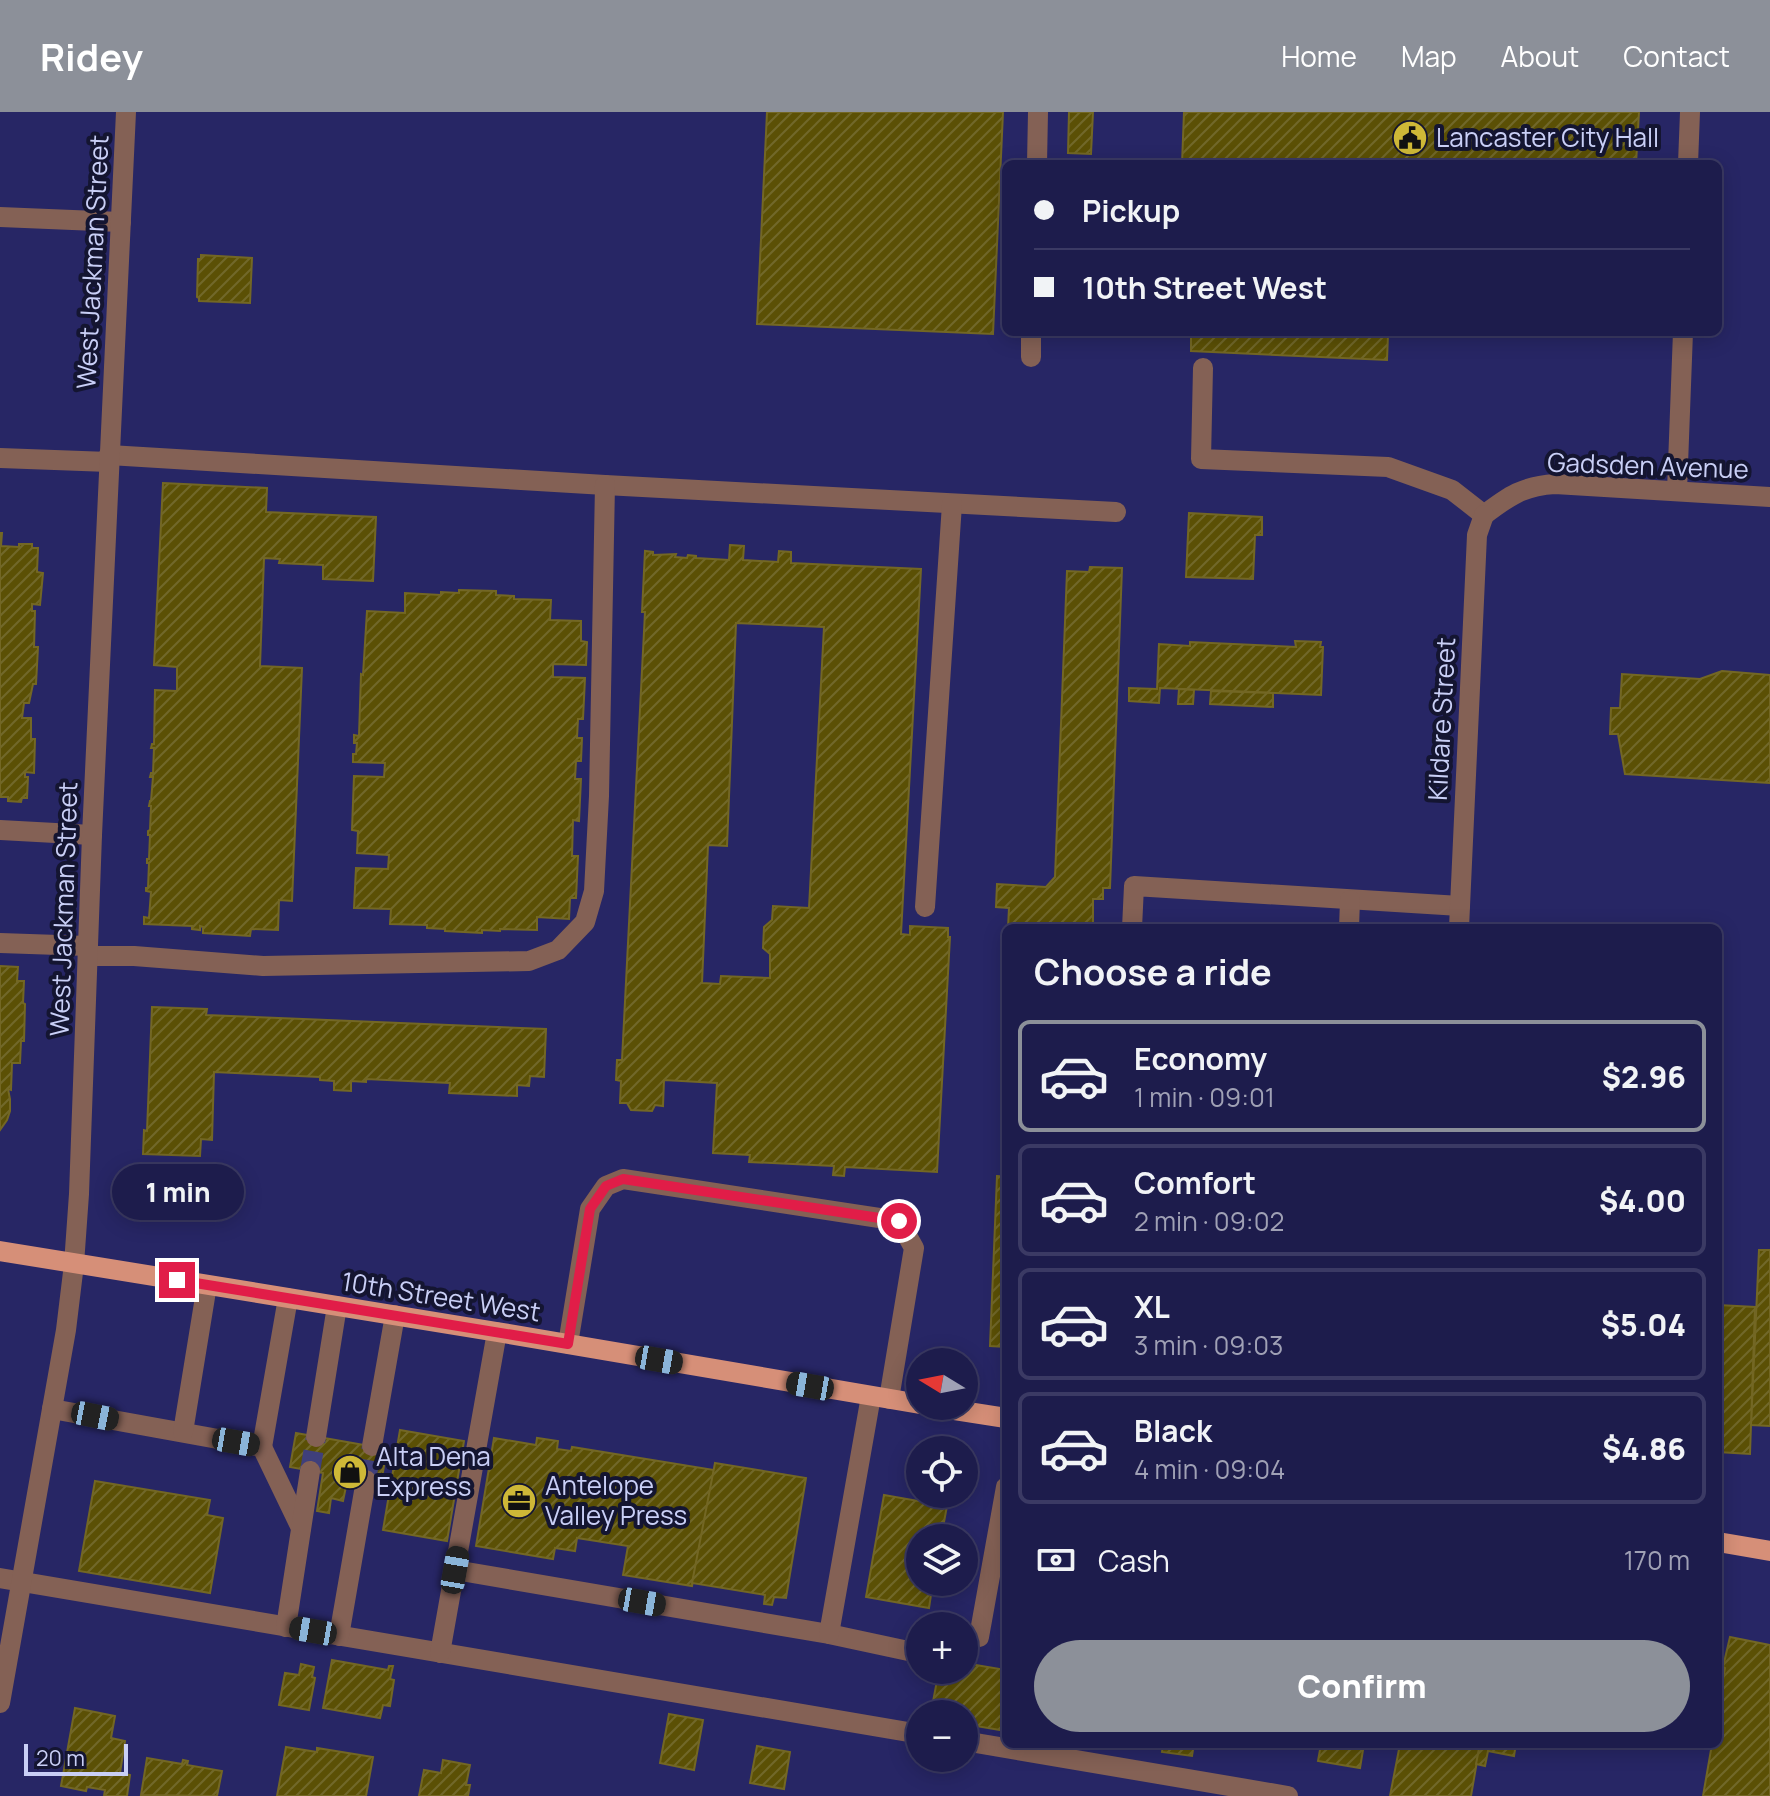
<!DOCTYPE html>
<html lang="en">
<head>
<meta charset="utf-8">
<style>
	:root { --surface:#1d1c4c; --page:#252553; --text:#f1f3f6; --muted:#a0a1b5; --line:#3b3a64; --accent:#8c9099 }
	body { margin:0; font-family:Manrope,sans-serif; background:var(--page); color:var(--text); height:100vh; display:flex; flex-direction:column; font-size:30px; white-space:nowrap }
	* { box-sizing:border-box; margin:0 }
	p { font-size:26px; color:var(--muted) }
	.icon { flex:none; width:44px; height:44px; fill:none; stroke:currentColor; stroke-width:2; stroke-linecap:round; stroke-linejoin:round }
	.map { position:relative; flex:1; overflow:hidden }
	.details { position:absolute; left:1002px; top:812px; width:720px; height:824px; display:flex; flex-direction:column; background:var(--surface); border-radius:12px; box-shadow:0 4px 20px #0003,0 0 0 2px var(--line) }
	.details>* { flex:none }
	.guide { position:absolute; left:1002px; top:48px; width:720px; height:176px; border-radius:12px; box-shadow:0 4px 20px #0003,0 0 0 2px var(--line); display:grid; align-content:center; height:176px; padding:0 32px; background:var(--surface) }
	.needle { width:52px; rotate:280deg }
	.fabs { position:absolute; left:906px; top:1236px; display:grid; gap:16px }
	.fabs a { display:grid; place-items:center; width:72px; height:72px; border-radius:50%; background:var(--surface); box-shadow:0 4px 20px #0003,0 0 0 2px var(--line); font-size:40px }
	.scale { position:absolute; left:24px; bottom:20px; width:104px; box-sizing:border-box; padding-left:8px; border:4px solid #c9cff6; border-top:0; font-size:22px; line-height:28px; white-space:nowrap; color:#c9cff6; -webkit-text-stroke:6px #141531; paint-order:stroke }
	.end { position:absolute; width:36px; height:36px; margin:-18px; border:10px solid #e11d48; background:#fff; box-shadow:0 0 0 4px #fff }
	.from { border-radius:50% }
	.bubble { position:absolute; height:56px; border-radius:28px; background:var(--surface); box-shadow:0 4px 20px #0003,0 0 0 2px var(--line); font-size:26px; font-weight:800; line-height:56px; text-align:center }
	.car { position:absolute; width:24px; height:48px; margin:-24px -12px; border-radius:10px; box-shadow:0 0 6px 2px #0007; background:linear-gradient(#222 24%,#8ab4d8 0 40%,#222 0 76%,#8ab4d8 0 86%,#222 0) }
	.guide b { display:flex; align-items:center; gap:28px; height:76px; font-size:30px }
	.guide b+b { border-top:2px solid var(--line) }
	.guide i { width:20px; height:20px; background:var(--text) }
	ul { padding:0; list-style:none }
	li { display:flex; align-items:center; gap:24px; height:112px; margin:0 16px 12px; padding:0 16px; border:4px solid var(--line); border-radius:12px }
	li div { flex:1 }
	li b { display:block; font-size:30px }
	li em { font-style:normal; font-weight:800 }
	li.current { border-color:var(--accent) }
	li>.icon { width:72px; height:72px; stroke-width:1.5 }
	h2 { padding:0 32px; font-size:36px; line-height:96px }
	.pay { display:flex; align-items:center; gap:20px; height:88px; padding:0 32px; font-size:30px }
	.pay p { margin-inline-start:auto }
	.primary-button { display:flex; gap:16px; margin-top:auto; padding:16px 32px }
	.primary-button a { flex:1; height:92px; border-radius:48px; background:var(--accent); color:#fff; font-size:32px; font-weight:800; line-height:92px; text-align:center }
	header { display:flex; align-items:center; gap:48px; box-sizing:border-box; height:112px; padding:0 40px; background:var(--accent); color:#fff }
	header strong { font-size:38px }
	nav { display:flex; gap:44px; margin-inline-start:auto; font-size:28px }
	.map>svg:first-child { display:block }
	.building { fill:url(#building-hatch); stroke:#736724; stroke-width:2; fill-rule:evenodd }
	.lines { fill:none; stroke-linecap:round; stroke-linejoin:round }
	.minor-tunnel { stroke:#3f3f7b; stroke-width:20; stroke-dasharray:20 10; stroke-linecap:butt }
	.minor { stroke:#846155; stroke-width:20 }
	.major { stroke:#d68f78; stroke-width:20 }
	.route { stroke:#e11d48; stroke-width:10 }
	.labels { text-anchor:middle; stroke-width:8; stroke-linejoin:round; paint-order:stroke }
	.poi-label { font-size:26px; fill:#c9cff6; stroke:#141531; text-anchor:start }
	.street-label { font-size:26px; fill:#c9cff6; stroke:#141531 }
</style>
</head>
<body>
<header>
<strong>Ridey</strong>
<nav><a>Home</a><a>Map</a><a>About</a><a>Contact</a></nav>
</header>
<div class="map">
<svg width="1770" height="1684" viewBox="0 0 1770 1684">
	<defs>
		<pattern id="building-hatch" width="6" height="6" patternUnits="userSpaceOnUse" patternTransform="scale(2)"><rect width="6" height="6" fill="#5b5005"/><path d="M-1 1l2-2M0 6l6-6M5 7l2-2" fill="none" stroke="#71682a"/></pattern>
	</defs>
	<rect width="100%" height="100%" fill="#272665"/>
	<g class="building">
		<polygon points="767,0 1003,0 993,222 757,212"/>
		<polygon points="1069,0 1093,0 1091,42 1068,41"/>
		<polygon points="1184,0 1639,0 1636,52 1182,52"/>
		<polygon points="1076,48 1175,52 1076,52"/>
		<polygon points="201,143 252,146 250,191 199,189 199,186 197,185 198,147 201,147"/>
		<polygon points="1191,220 1314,220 1388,223 1387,248 1191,239"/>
		<polygon points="163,371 267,376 266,400 376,405 373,469 323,467 323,453 279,451 280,447 264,446 260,554 302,556 292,789 279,788 278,818 251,817 250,824 203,821 203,815 200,814 200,818 192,817 192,814 144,812 144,805 149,806 151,780 146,779 146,776 148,776 149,751 147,751 147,747 149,747 150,723 148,723 148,719 150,718 151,694 149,694 150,689 151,689 153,665 150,665 151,661 153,661 154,636 151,636 152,632 154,632 155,578 177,579 177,555 154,553"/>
		<polygon points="1189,401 1262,405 1262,423 1255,423 1253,467 1186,465"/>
		<polygon points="0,421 2,421 1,434 19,435 19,432 32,432 32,436 38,436 37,460 43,461 40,493 32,492 32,499 35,499 34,535 38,535 36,572 33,572 29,591 24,591 22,606 31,606 31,627 35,627 34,661 25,660 25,665 28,665 27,686 22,686 21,690 8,689 8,685 0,685"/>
		<path d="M730,433L744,434L743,448L778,450L779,439L791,440V451L921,457L901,822L910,823V814L948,816V825H950L937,1060L845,1055L844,1064L833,1063L834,1054L749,1050L750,1043L713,1041L717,971L664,968L663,994L655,993L652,999L631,998L627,991H620L621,969L616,968L617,948H622L645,500H642L645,439L653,440V443L676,442L675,445L687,446L688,443L696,444V446L729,448ZM736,511L824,515L809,796L773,794L772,808L764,815L763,836L770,842V866L721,864L720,872L702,871L708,733L727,734Z"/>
		<polygon points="1090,455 1122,456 1110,776 1103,776 1103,787 1093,787 1093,816 1008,816 1009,796 996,795 997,772 1046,775 1055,765 1067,459 1089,460"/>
		<polygon points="459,478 496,479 496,483 514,484 514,487 551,488 550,508 581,509 581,529 587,530 586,553 553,552 553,565 585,566 583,607 578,607 577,626 582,626 581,649 576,649 575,667 581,667 579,709 573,708 572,744 578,744 576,786 570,786 569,807 537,805 537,818 500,817 500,819 482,818 482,821 445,819 445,817 427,816 427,813 390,812 391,797 354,796 356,756 388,757 389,743 357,741 358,719 352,718 354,664 384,665 385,651 353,650 353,642 356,642 357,631 354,631 354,623 359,624 361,562 363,563 367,499 405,501 405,481 441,483 441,480 459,481"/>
		<polygon points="1295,529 1321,530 1320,535 1323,535 1321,583 1160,576 1159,591 1129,589 1129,576 1157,577 1159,532 1190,534 1190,530 1296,535"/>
		<polygon points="1722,559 1770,563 1770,671 1625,662 1618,622 1610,622 1611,596 1620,596 1622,562 1700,567"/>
		<polygon points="1179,577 1194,578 1193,592 1178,592"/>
		<polygon points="1211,579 1273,581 1273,595 1210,592"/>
		<polygon points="0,854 18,855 17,869 24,869 23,891 25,892 24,929 21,929 20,951 12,951 11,978 8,977 10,987 10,999 7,1008 0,1018"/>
		<polygon points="152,895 207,897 206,903 546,917 544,965 530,964 529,974 517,973 517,984 449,981 450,971 366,967 366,970 351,969 351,979 334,978 334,969 320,968 320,965 214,960 212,1028 201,1027 200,1044 143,1042 144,1018 147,1019"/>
		<polygon points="997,1064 1006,1065 1006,1235 990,1234"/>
		<polygon points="1759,1138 1770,1138 1770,1314 1751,1313"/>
		<polygon points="1718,1193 1755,1195 1750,1342 1718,1340"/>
		<polygon points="400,1318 464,1329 447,1429 383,1418"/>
		<polygon points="296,1321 387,1337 381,1371 348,1365 343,1389 331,1386 329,1401 317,1399 323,1361 290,1355"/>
		<polygon points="494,1326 536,1333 537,1326 558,1329 557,1337 571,1339 572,1335 714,1358 692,1474 623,1463 628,1434 577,1426 575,1439 555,1436 553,1447 476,1434"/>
		<polygon points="715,1351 806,1366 786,1486 774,1485 772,1493 764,1492 765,1483 692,1471"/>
		<polygon points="95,1369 210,1388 207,1403 223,1406 210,1481 79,1459"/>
		<polygon points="884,1383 947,1394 941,1426 920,1426 920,1470 933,1470 929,1496 866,1485"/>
		<polygon points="1730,1525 1770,1533 1770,1684 1703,1684 1712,1632 1718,1632 1718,1596 1725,1556 1723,1555"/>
		<polygon points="332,1548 388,1558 389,1554 393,1554 390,1567 394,1568 390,1594 383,1593 380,1606 323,1596"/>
		<polygon points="964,1551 1006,1558 1006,1619 964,1612 964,1602 940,1602 941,1597 932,1595 939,1558 964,1558"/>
		<polygon points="301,1552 314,1555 312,1565 315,1566 309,1598 279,1593 285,1561 299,1563"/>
		<polygon points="75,1596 115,1604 111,1626 125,1629 120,1661 130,1663 127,1684 104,1684 105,1678 87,1675 86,1679 61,1674"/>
		<polygon points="669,1602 703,1608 694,1658 660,1651"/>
		<polygon points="1163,1632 1194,1632 1192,1644 1162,1640"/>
		<polygon points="1321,1632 1364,1632 1360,1656 1318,1649"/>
		<polygon points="1400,1632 1480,1632 1471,1684 1390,1684"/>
		<polygon points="1480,1632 1516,1632 1514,1644 1488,1639 1485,1654 1476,1652"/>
		<polygon points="757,1634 790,1640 784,1677 750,1671"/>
		<polygon points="286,1635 317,1640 317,1636 373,1645 366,1684 277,1684"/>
		<polygon points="147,1646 182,1652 183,1648 188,1649 187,1653 222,1659 217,1684 141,1683"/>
		<polygon points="443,1648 470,1653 466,1673 470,1673 468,1684 419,1684 424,1658 441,1661"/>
	</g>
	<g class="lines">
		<g class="minor-tunnel">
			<polyline points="310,1359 316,1325"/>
			<polyline points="366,1368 372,1334"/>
		</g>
		<g class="minor">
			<polyline points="1037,52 1038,0"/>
			<polyline points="1688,52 1690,0"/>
			<polyline points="0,105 121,110"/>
			<polyline points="1031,245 1031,220"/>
			<polyline points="1203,256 1201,347 1388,355 1452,378 1484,403"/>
			<polyline points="109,343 605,373 1116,400"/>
			<polyline points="0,346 109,350"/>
			<polyline points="1677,379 1683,220"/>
			<path d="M1484,403C1509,384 1523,374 1555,372L1770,385"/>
			<polyline points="0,718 92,723"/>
			<polyline points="925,795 952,392"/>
			<polyline points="1132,816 1134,774 1460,794"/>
			<polyline points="1349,816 1350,788"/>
			<polyline points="1459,816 1477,423 1484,403"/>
			<polyline points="0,831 88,834"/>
			<polyline points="88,844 134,844 263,854 529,849 558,838 585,810 594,779 599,684 605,373"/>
			<polyline points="568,1232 590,1097 606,1074 623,1067 899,1109 914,1136 889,1287"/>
			<polyline points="52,1297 262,1335 288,1186"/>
			<polyline points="183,1320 207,1173"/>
			<polyline points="316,1325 337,1194"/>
			<polyline points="372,1334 395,1203"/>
			<polyline points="262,1335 301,1416"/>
			<polyline points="455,1458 829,1522 913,1540 920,1538"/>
			<polyline points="0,1466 920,1622"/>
			<polyline points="286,1515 310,1359"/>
			<polyline points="829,1522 871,1284"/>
			<polyline points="339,1524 366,1368"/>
			<polyline points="964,1528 979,1525 1006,1375"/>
			<polyline points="440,1541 497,1220"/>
			<polyline points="0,1591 66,1218 74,1152 79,1082 92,723 126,0"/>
			<polyline points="964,1629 1288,1684"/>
		</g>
		<g class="major">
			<polyline points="0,1139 497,1220 920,1292"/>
			<polyline points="929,1294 1006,1306"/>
			<polyline points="1718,1430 1770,1439"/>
		</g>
	</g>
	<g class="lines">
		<polyline class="route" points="177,1168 568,1232 590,1097 606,1074 623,1067 899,1109"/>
	</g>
	<defs>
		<g id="civic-disc" transform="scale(1.8)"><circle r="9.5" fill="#ceb837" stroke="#141531"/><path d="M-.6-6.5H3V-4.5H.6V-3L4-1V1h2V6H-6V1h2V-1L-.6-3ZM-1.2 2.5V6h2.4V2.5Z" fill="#111"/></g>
		<g id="shop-disc" transform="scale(1.8)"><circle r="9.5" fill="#ceb837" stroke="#141531"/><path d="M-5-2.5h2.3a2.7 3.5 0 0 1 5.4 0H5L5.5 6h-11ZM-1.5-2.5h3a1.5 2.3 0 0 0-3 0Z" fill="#111"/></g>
		<g id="office-disc" transform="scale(1.8)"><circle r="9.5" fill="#ceb837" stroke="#141531"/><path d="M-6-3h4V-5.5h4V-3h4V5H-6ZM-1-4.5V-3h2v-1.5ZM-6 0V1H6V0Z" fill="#111"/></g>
	</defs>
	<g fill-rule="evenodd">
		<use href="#civic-disc" x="1410" y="26"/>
		<use href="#shop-disc" x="350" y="1360"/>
		<use href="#office-disc" x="519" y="1389"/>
	</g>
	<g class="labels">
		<g class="poi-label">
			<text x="1436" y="35">Lancaster City Hall</text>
			<text x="376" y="1354">Alta Dena<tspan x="376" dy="30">Express</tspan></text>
			<text x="545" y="1383">Antelope<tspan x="545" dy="30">Valley Press</tspan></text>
		</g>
		<g class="street-label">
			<text transform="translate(93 150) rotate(-87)" y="9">West Jackman Street</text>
			<text transform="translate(1648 354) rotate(2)" y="9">Gadsden Avenue</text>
			<text transform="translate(1442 607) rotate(-87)" y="9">Kildare Street</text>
			<text transform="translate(64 797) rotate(-88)" y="9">West Jackman Street</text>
			<text transform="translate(441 1185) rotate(9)" y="9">10th Street West</text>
		</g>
	</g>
</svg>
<div class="fabs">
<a><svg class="needle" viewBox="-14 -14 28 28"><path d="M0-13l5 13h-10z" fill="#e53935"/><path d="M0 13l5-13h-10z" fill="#a0a1b5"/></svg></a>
<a><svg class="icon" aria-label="locate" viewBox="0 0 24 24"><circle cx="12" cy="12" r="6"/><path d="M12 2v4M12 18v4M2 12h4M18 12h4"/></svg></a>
<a><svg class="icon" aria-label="layers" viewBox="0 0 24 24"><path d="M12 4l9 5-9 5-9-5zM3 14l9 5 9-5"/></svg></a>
<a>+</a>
<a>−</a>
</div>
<div class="scale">20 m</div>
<i class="end from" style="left:899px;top:1109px"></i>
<i class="end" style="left:177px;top:1168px"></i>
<div class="bubble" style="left:112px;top:1052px;width:132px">1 min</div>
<i class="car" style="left:659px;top:1248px;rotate:100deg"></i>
<i class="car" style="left:810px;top:1274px;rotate:280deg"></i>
<i class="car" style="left:95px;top:1304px;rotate:101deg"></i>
<i class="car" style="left:236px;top:1330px;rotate:100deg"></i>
<i class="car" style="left:455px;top:1458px;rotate:10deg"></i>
<i class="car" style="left:642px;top:1490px;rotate:100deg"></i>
<i class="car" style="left:313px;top:1519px;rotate:280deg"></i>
<div class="guide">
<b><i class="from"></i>Pickup</b>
<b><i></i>10th Street West</b>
</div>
<section class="details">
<h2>Choose a ride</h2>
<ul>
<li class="current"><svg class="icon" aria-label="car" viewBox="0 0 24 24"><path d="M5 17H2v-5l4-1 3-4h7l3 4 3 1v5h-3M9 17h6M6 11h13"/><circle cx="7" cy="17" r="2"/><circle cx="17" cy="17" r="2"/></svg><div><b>Economy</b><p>1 min · 09:01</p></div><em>$2.96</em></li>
<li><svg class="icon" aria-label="car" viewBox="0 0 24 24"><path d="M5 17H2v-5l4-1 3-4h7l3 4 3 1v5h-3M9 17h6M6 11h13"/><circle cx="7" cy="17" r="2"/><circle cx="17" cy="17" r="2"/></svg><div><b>Comfort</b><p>2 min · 09:02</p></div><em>$4.00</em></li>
<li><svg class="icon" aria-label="car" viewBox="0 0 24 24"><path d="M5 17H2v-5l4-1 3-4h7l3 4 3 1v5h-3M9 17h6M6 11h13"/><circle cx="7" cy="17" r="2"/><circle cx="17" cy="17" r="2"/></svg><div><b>XL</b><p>3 min · 09:03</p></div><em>$5.04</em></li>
<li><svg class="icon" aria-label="car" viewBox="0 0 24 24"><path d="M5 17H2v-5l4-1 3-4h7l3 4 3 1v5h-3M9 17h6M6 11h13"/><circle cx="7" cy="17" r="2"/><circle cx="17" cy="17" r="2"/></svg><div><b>Black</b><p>4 min · 09:04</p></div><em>$4.86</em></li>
</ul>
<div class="pay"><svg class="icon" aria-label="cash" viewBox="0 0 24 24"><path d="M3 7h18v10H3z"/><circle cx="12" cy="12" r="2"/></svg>Cash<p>170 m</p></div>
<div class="primary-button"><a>Confirm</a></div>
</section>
</div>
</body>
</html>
